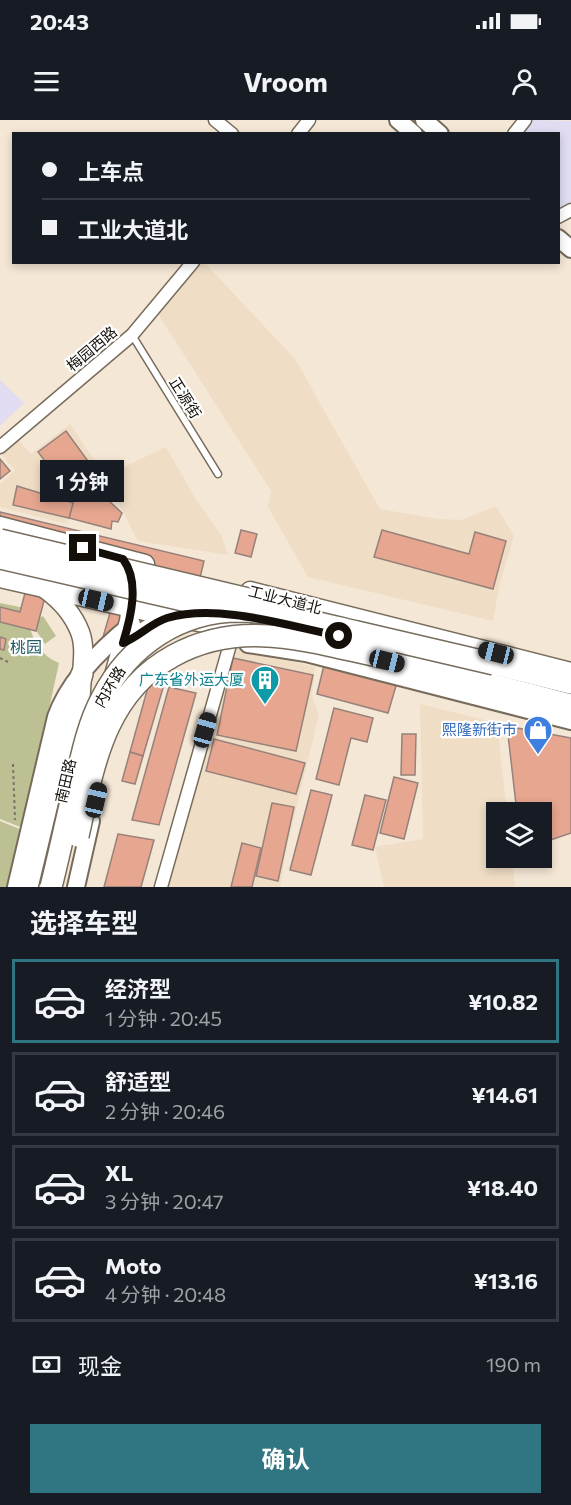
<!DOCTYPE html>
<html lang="zh">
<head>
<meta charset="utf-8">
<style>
	:root { --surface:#171b24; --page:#242831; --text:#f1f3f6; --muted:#9ea1a6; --line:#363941; --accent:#2f7682 }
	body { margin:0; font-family:Commissioner,"Noto Sans SC",sans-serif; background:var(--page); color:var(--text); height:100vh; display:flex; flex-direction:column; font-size:22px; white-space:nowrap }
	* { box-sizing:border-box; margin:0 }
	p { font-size:20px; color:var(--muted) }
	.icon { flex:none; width:33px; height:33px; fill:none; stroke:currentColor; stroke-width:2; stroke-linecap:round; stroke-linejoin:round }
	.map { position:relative; height:767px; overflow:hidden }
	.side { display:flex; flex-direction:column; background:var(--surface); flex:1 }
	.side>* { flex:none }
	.banner { position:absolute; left:12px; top:12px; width:548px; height:132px; border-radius:0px; box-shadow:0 3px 9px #0003; display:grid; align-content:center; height:132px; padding:0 30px; background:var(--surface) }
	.controls { position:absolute; left:486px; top:682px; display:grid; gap:12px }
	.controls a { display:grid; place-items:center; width:66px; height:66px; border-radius:0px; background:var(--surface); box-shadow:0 3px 9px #0003; font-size:30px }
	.end { position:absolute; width:27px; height:27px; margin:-14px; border:8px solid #140f09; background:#fff; box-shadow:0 0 0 3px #fff }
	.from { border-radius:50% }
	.bubble { position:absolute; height:42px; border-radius:0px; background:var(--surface); box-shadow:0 3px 9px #0003; font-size:20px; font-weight:700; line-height:42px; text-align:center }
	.car { position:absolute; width:18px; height:36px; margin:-18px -9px; border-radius:8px; box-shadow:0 0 4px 2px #0007; background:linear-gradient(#222 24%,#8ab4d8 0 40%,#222 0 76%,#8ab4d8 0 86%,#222 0) }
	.banner b { display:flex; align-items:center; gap:21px; height:57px; font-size:22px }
	.banner b+b { border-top:2px solid var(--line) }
	.banner i { width:15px; height:15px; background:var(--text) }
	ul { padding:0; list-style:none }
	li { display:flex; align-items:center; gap:18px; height:84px; margin:0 12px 9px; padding:0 18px; border:3px solid var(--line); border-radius:0px }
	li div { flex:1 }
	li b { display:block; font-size:22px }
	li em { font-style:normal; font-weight:700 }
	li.current { border-color:var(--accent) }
	li>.icon { width:54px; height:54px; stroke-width:1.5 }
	h2 { padding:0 30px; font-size:27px; line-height:72px }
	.pay { display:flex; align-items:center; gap:15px; height:66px; padding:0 30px; font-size:22px }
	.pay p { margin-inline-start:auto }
	.button { display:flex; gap:12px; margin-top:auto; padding:12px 30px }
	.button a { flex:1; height:69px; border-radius:0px; background:var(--accent); color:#fff; font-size:24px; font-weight:700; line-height:69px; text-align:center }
	.status { display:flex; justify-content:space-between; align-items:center; height:42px; padding:0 30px; background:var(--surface); direction:ltr }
	.status svg { height:16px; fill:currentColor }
	header { display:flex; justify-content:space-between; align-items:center; height:78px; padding:0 30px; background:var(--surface); font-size:27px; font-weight:700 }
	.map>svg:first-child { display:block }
	.built { fill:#efddc5 }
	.education { fill:#e1dcf2 }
	.green { fill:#bcc093 }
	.building { fill:#e6a68f; stroke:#97827b; stroke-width:1.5 }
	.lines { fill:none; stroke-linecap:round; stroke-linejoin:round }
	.lane-casing { stroke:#776c5c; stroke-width:9 }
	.street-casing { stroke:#776c5c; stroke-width:15 }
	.secondary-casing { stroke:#776c5c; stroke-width:20 }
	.primary-casing { stroke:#776c5c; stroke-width:21 }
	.highway-casing { stroke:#776c5c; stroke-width:24 }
	.path { stroke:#7d7468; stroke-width:2; stroke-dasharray:3 3; stroke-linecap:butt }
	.lane { stroke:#fff; stroke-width:6 }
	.street { stroke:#fff; stroke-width:12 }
	.secondary { stroke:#fff; stroke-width:16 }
	.primary { stroke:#fff; stroke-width:18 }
	.highway { stroke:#fff; stroke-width:21 }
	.highway-bridge-casing { stroke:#776c5c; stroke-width:24; stroke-linecap:butt }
	.highway-bridge { stroke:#fff; stroke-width:21 }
	.route { stroke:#140f09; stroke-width:8 }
	.labels { text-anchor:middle; stroke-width:4.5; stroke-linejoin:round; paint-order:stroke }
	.street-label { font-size:15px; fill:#140f09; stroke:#fff }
	.culture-label { font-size:15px; fill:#0d838f; stroke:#fff; text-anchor:end }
	.shop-label { font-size:15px; fill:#366cbe; stroke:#fff; text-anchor:end }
	.neighbourhood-label { font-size:16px; fill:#245c66; stroke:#fff }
</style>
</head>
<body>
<div class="status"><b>20:43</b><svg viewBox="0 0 49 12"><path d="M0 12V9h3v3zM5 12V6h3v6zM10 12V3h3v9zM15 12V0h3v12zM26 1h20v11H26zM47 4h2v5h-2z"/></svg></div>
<header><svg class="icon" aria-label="menu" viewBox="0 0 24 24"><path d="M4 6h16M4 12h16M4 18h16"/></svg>Vroom<svg class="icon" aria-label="person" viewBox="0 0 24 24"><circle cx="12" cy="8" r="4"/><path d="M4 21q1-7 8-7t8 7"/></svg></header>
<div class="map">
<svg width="571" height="767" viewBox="0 0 571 767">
	<rect width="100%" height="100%" fill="#f5e7d6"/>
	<g class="built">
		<polygon points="199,143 205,143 295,239 380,389 438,399 461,400 496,386 514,416 500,463 493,501 308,457 268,387 271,371 158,194"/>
		<polygon points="70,304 96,343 73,361 78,366 67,404 0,387 0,364 15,350 0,333 0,329 15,316 31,334"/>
		<polygon points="166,327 195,378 221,415 228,435 138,421 105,356"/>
		<polygon points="225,526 315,547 312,576 319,595 287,726 280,767 159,767"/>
		<polygon points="420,584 497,603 507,693 496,693 496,738 512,738 515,767 384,767 375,727 423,719"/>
	</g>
	<g class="education">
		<polygon points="532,0 571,1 571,81 558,91 558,14 520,14"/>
		<polygon points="0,260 24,283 0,306"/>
	</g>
	<g class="green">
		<path d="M0,483L25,488C30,512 35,533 59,543L23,708L0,699Z"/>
		<polygon points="43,496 56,516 45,524 31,503"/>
		<polygon points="0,701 22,710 10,767 0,767"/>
	</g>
	<g class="building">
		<polygon points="66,311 90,344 69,362 66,358 61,362 38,332"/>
		<polygon points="0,339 10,351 0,359"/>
		<polygon points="91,348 103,365 102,369 110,378 108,380 122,393 118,402 112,401 111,409 69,398 78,366 73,361"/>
		<polygon points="17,366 73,383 69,398 13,385"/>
		<polygon points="0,392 204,441 187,512 123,496 115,517 163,568 143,636 130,632 148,567 103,517 110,493 45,477 36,511 0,502 0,487 20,492 25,473 0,466"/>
		<polygon points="241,410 257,414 251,437 235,433"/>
		<polygon points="382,410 469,434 475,412 506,421 493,469 374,437"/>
		<polygon points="0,517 6,519 4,530 0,529"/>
		<polygon points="233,538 313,555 296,631 217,615"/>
		<polygon points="325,541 398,559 388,593 317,574"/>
		<polygon points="169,567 196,573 159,705 132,700"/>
		<polygon points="334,588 373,598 367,622 351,618 339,665 316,659"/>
		<polygon points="507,606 571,618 571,713 542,723 542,693 517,693"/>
		<polygon points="402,614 416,614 415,655 401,655"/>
		<polygon points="214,619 305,643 296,674 206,651"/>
		<polygon points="130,632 143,636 135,664 122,661"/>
		<polygon points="394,657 418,663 404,719 380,713"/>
		<polygon points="311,670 332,675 311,755 290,750"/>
		<polygon points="365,675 386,680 373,730 352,725"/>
		<polygon points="272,683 294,687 278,761 256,756"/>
		<polygon points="118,714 154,720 141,767 104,767"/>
		<polygon points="242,723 261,728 252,767 231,767"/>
	</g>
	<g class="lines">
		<g class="lane-casing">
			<polyline id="lane" points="132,215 218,354"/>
		</g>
		<g class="street-casing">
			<g id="street">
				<polyline points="215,0 232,14"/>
				<polyline points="298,14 309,0"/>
				<polyline points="514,14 525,0"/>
				<polyline points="558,97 571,90"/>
				<polyline points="0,327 132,215 193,142"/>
				<polyline points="161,767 231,521"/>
			</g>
		</g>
		<g class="secondary-casing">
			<g id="secondary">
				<polyline points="398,0 414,14"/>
				<polyline points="424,0 440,14"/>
				<polyline points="558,118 571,129"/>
				<polyline points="123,523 159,501 177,496"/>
				<polyline points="248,524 306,533 571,601"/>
				<path d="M16,767L56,597C69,560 102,528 132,504"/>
				<polyline points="76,767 91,701"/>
			</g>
		</g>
		<g class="primary-casing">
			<g id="primary">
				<polyline points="0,406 145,444"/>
				<polyline points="0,458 149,492 248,512"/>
				<path d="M45,469C59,479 73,494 80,512C85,525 83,540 82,553C81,582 78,608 72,637"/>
				<polyline points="250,471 571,552"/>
				<polyline points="114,555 129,501 132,477"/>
			</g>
		</g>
		<g class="highway-casing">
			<g id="highway">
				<polyline points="387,538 571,585"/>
				<polyline points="494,544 571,563"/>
				<polyline points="27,767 65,609 82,554"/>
			</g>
		</g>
		<g class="path">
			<polyline points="0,538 8,542"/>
			<polyline points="13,644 15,700"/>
		</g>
		<use href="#lane" class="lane"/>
		<use href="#street" class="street"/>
		<use href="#secondary" class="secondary"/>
		<use href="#primary" class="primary"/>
		<use href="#highway" class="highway"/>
		<g class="highway-bridge-casing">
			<g id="highway-bridge">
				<polyline points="0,420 265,483"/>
				<polyline points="0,438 222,489"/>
				<path d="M78,716C86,680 93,640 109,606C123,576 144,552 173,536C243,497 313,523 387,538"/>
				<path d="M51,767C59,735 66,702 74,669C81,639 87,606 102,578C129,525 180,491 240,491C279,492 319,503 357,512C403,523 448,533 494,544"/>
			</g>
		</g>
		<use href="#highway-bridge" class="highway-bridge"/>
	</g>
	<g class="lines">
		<path class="route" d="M83,428L123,439C140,462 131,497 123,523C139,517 151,503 167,498C219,483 288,506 339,516"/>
	</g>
	<defs>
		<g id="building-pin" transform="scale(1.5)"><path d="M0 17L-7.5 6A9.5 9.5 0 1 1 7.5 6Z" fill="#0f9aa8" stroke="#fff"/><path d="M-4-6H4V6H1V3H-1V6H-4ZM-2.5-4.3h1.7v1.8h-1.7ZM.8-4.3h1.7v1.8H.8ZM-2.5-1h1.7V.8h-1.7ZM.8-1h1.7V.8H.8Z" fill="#fff"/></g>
		<g id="shop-pin" transform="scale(1.5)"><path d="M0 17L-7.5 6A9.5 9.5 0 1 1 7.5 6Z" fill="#3f7fe0" stroke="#fff"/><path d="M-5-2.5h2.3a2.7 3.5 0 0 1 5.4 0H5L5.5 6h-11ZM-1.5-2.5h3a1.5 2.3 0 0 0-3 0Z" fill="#fff"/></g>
	</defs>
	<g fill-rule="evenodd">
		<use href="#building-pin" x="265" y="560"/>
		<use href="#shop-pin" x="538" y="610"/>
	</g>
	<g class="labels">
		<g class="street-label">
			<text transform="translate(92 229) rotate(-40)" y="5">梅园西路</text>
			<text transform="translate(185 278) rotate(58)" y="5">正源街</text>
			<text transform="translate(285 480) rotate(14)" y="5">工业大道北</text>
			<text transform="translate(110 567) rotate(-59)" y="5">内环路</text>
			<text transform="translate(66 661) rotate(-77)" y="5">南田路</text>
		</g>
		<g class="culture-label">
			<text x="244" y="565">广东省外运大厦</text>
		</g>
		<g class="shop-label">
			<text x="517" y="615">熙隆新街市</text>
		</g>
		<g class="neighbourhood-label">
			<text x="26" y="533">桃园</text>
		</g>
	</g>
</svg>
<div class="controls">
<a><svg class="icon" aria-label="layers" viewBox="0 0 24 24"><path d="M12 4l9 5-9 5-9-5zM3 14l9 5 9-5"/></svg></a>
</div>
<i class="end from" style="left:339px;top:516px"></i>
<i class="end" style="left:83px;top:428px"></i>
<div class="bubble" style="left:40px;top:340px;width:84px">1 分钟</div>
<i class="car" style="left:96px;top:480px;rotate:103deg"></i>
<i class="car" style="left:496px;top:533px;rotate:284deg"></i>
<i class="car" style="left:387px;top:541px;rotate:104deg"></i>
<i class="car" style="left:205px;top:610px;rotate:16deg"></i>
<i class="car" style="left:96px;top:680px;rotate:13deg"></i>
<div class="banner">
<b><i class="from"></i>上车点</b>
<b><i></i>工业大道北</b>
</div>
</div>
<section class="side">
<h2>选择车型</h2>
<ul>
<li class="current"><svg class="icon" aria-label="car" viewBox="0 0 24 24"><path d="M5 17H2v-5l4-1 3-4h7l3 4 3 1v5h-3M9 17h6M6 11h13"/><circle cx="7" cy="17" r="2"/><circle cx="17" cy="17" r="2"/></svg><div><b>经济型</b><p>1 分钟 · 20:45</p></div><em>¥10.82</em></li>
<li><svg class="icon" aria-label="car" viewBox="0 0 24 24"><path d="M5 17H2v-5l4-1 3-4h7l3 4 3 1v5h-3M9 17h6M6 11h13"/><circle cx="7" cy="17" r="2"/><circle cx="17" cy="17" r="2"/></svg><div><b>舒适型</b><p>2 分钟 · 20:46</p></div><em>¥14.61</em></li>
<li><svg class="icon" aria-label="car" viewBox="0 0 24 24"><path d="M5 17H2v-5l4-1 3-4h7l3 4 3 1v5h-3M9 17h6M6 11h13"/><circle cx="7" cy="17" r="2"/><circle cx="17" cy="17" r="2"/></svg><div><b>XL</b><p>3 分钟 · 20:47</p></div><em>¥18.40</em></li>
<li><svg class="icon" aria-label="car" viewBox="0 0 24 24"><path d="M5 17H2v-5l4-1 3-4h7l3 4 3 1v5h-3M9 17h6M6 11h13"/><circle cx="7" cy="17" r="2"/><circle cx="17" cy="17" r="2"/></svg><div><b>Moto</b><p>4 分钟 · 20:48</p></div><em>¥13.16</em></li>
</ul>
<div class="pay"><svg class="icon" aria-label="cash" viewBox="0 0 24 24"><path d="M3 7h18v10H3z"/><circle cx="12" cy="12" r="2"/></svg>现金<p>190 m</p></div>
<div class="button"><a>确认</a></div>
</section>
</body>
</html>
